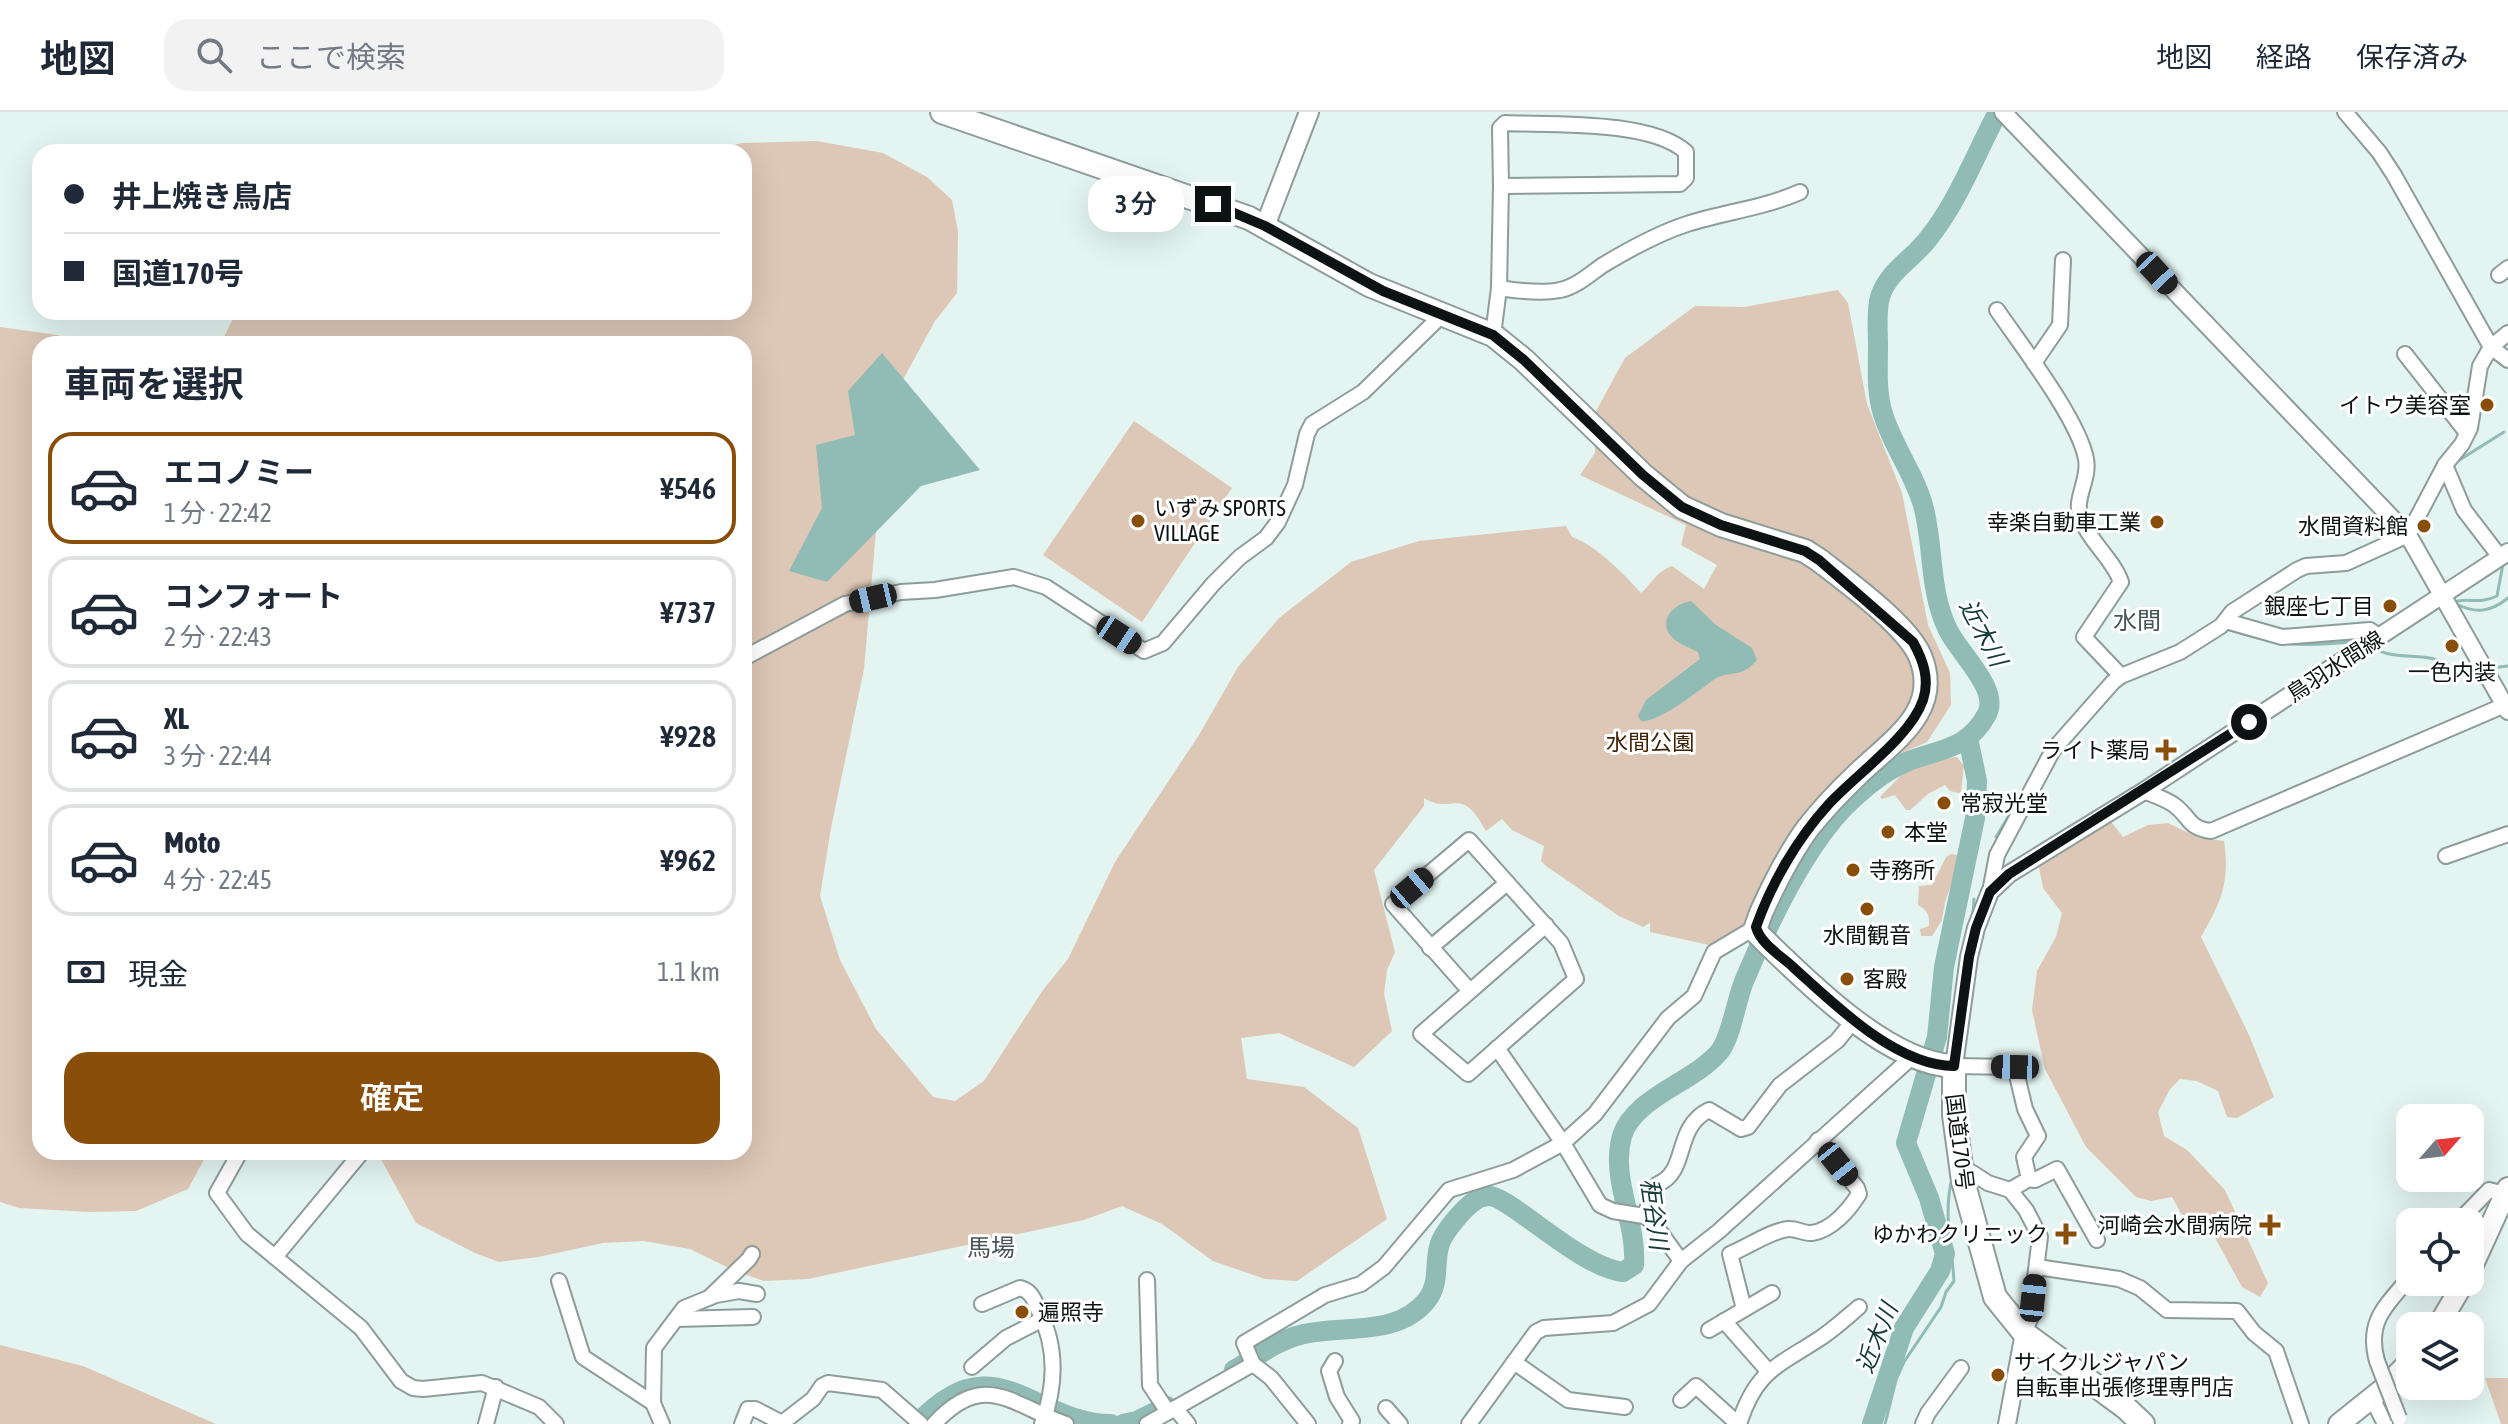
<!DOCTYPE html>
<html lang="ja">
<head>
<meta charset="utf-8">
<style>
	:root { --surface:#fff; --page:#f2f2f3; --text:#1f2937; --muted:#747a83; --line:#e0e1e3; --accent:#894e0a }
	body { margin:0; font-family:"Asap Condensed","Noto Sans JP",sans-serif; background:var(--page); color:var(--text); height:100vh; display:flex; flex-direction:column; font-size:30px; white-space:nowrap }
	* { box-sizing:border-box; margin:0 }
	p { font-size:26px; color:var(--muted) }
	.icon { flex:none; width:44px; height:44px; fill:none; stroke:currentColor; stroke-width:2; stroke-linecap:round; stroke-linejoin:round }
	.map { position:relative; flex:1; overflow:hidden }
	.panel { position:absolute; left:32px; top:224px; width:720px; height:824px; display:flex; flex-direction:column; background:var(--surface); border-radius:24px; box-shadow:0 8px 32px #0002 }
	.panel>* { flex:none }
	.top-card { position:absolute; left:32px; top:32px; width:720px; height:176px; border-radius:24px; box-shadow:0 8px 32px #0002; display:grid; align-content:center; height:176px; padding:0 32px; background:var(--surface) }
	.needle { width:52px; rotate:62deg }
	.tools { position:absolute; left:2396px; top:992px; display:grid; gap:16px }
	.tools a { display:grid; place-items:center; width:88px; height:88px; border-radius:16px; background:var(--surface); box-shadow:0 8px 32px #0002; font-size:40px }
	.end { position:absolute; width:36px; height:36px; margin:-18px; border:10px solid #0d1312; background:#fff; box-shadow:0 0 0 4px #fff }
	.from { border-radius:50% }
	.bubble { position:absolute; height:56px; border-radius:24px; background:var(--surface); box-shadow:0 8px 32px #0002; font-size:26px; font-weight:600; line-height:56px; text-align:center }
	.car { position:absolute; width:24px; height:48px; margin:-24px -12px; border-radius:10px; box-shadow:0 0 6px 2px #0007; background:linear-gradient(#222 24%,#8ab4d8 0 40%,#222 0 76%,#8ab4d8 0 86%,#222 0) }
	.top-card b { display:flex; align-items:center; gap:28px; height:76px; font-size:30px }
	.top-card b+b { border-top:2px solid var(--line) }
	.top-card i { width:20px; height:20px; background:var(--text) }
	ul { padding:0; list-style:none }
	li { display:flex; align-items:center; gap:24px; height:112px; margin:0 16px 12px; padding:0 16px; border:4px solid var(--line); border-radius:24px }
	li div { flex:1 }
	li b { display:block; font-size:30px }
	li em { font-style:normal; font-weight:600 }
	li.selected { border-color:var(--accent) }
	li>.icon { width:72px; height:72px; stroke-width:1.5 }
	h2 { padding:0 32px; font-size:36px; line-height:96px }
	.pay { display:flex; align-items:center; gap:20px; height:88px; padding:0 32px; font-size:30px }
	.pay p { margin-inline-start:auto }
	.primary-button { display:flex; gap:16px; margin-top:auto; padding:16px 32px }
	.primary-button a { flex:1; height:92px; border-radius:24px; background:var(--accent); color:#fff; font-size:32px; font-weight:600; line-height:92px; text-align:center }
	header { display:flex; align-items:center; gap:48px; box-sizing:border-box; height:112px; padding:0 40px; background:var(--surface); border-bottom:2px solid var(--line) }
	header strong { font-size:38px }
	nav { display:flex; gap:44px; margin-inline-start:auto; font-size:28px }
	.search { width:560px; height:72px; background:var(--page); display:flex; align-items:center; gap:20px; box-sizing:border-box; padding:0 28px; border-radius:24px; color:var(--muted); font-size:30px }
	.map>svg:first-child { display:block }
	.green { fill:#ddc7b6 }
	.water { fill:#91bbb5 }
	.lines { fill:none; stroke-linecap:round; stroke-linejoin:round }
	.stream { stroke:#91bbb5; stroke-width:3 }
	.river { stroke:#91bbb5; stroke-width:20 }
	.minor-casing { stroke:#8d9d9a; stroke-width:18 }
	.tertiary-casing { stroke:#8d9d9a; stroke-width:20 }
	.secondary-casing { stroke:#8d9d9a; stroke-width:22 }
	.primary-casing { stroke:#8d9d9a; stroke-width:24 }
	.trunk-casing { stroke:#8d9d9a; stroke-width:26 }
	.minor { stroke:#fff; stroke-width:14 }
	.tertiary { stroke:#fff; stroke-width:16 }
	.secondary { stroke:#fff; stroke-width:18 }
	.primary { stroke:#fff; stroke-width:20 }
	.trunk { stroke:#fff; stroke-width:22 }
	.minor-bridge-casing { stroke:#8d9d9a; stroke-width:18; stroke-linecap:butt }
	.minor-bridge { stroke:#fff; stroke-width:14 }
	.route { stroke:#0d1312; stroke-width:10 }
	.poi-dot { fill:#894e0a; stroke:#fff; stroke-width:3 }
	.labels { text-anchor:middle; stroke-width:6; stroke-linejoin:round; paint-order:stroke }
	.poi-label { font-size:22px; fill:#0d1312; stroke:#fff; text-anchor:end }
	.street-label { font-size:22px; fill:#0d1312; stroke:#fff }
	.park-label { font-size:22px; fill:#402204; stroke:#fff }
	.neighbourhood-label { font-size:24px; fill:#475553; stroke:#fff }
	.water-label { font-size:24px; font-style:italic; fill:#143d38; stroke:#fff }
</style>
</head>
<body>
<header>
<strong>地図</strong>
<div class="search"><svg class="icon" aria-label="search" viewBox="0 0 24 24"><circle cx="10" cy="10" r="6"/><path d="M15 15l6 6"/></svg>ここで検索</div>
<nav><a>地図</a><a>経路</a><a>保存済み</a></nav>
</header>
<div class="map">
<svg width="2508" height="1312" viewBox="0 0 2508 1312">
	<rect width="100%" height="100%" fill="#e3f4f1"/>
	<g class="green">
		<path d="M817,29L883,41L927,65L952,88L958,120L957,181L935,209L900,273L880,373L864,557L831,716L820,784L840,848L876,917L933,985L955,989L984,969L1043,878L1068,847L1115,750L1199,623L1238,555L1279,506L1351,450L1419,429L1566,414L1572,425C1596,433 1624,462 1641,481C1652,471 1657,459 1672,454L1704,477L1717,453L1681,433L1686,413L1580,363L1595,341L1596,299L1625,246L1695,194L1744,195L1838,178L1848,191L1867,292L1902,381L1928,513L1950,561L1951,593L1927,630L1885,648L1826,709L1747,816L1714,834L1650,820V811L1643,815L1619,804L1546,754L1541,749L1544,734L1512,718L1502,707L1486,719C1460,671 1453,704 1424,686V694L1374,758L1395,840L1387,858L1384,882L1392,919L1354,955L1279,921L1241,926L1247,967L1304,975L1358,1016L1387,1107L1297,1169L1265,1167L1213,1149L1162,1112L1122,1094L1084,1108L808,1167L764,1169L733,1158L690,1137L643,1129L603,1131L538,1145L499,1150L475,1141L416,1111L377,1040H744V232H214L224,225L236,200H744V40H709L742,31Z"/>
		<polygon points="0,215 57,223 90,232 40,232 40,1040 208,1040 188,1077 136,1099 90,1100 19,1096 0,1090"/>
		<polygon points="1134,309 1232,376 1142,510 1043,443"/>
		<polygon points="1954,645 1957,645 1964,654 1961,680 1958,681 1950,679 1945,673 1928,682 1910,698 1906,698 1895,683 1882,687 1880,685 1908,656"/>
		<path d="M2109,707L2123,725L2148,713L2168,711L2199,726L2224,729C2230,770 2221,790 2201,825L2249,923L2274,985L2237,1006L2227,1005L2218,979L2197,969L2180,967L2170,977L2158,1000L2164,1024L2187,1038L2225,1078L2268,1171L2260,1185L2242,1175L2214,1124L2192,1121L2172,1085L2151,1089L2136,1085L2086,1035L2045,957L2032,898L2037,859L2056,825L2062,801L2043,776L2038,750Z"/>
		<path d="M1951,742L1957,743L1959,751L1945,790L1942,808L1932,824H1921L1920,817L1929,814C1930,803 1927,798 1918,793L1919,774L1932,773L1946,745Z"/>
		<polygon points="0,1233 83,1254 216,1312 0,1312"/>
		<polygon points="2485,1266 2508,1266 2508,1312 2501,1312"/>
	</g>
	<g class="water">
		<polygon points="882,241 980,358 921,374 827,470 789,459 822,396 816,333 855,323 848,279"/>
		<path d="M1691,489L1716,513L1752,536L1757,548C1739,569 1729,556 1712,569C1698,579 1657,612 1641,609L1638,604L1646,588L1700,547L1698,540C1691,536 1681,533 1674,527C1656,511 1672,492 1691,489Z"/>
	</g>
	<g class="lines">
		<g class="stream">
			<polyline points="2453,352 2504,320"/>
			<path d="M2453,490C2470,485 2478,493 2497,484L2503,452"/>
			<path d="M2456,492C2476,502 2491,500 2508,486"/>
			<path d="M2227,517C2283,535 2303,535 2361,529"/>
			<path d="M2373,536C2402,552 2430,535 2456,559H2478"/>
			<polyline points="2491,556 2508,554"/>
			<polyline points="1996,725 2013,697"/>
			<polyline points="1973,802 1974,787"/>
			<path d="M1885,1312L1896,1268L1904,1250L1941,1195L1946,1180L1954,1169C1952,1135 1943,1101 1952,1067"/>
		</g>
		<g class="river">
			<path d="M1234,1258C1255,1246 1276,1229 1300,1223C1342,1212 1397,1226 1427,1188C1440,1171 1434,1154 1439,1135C1442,1121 1469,1088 1483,1085C1492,1082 1499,1087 1506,1091C1538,1111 1588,1156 1623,1160L1634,1153C1637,1109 1610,1067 1622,1024C1634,985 1695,970 1720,939C1732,923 1736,887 1745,867C1769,810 1808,726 1855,685C1870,671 1887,658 1906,650C1939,637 1968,638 1987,602C2000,577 1959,541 1948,518C1929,479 1934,438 1924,397C1916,364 1893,335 1883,302C1876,280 1878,257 1878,233C1878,219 1876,199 1880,185C1888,159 1913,147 1928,127C1958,90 1976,41 1998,0"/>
			<path d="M917,1312C995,1228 1031,1311 1111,1312"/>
			<polyline points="1123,1312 1137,1309 1167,1294"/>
			<polyline points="1872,1312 1904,1216 1940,1159 1945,1142 1929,1086 1906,1031 1937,925 1944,855 1975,706 1977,669 1968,626"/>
		</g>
		<g class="minor-casing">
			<g id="minor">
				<polyline points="2345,0 2379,40 2394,63 2491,235 2508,248"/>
				<path d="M1505,11C1552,13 1651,8 1686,40V66L1680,72L1501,74L1500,16Z"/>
				<polyline points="2499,163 2508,156"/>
				<path d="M1499,176C1518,179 1541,182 1560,178C1576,175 1590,162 1603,153C1628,138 1659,121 1687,112C1724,100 1764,96 1800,80"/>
				<path d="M1997,198C2021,233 2079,308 2086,347C2090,369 2073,386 2081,407C2090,430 2113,447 2121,470L2084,525L2121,564"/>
				<polyline points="1493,223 1499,176 1501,74"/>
				<polyline points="2405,242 2467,321"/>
				<polyline points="2034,251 2060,213 2063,148"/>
				<polyline points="2445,353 2464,398 2500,445"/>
				<polyline points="2226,509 2282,525 2370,518 2380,525"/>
				<polyline points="744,546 845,492 901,480 935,478 1014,465 1046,475 1144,539 1163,531 1213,472 1240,445 1266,426 1278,410 1295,373 1307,322 1312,312 1363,280 1443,202"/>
				<path d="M2144,679C2153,683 2166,687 2174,693C2191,705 2187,716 2211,719L2505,593"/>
				<polyline points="2446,744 2508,722"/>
				<polyline points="1990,780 1997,743 2053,638 2113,570 2121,564 2180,540 2221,514 2232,500 2297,458 2306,454 2346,451 2408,423 2445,353 2462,332 2470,316 2480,254 2491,235 2508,221"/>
				<polyline points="1430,836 1507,771"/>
				<polyline points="1469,878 1393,792 1469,728 1561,831 1576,867 1468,962 1421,922 1546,813"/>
				<polyline points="1497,936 1563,1031 1600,1093 1613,1099 1644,1104 1653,1110 1681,1149"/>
				<polyline points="1954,954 2015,955 2025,997 2038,1024 2024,1045 2029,1067 2010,1078"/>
				<polyline points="240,1040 217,1081 247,1122 361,1216 401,1269 413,1276 423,1277 482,1271 539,1295 556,1312"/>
				<polyline points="1960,1053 1988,1071 2010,1078 2026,1098 2040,1125 2030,1207 2024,1221"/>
				<polyline points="2029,1067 2035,1068 2057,1057 2097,1128"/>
				<path d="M1644,1104L1658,1072C1689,1059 1673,1016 1709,998L1741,1017L1748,1015L1780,973L1837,929L1854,908"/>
				<polyline points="2458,1110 2489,1078 2505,1082"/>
				<polyline points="275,1145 362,1040"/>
				<polyline points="2037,1155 2119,1167 2140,1176 2167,1198 2237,1199 2254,1221 2276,1239 2301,1312"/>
				<polyline points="1147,1168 1150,1273 1168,1300"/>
				<polyline points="559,1169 583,1245 653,1291"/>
				<polyline points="711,1184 749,1147 752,1142"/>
				<path d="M982,1192L1020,1176C1032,1179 1034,1188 1039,1199C1057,1235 1056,1274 1042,1312"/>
				<path d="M1744,1197L1730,1142C1748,1135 1770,1119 1788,1117C1796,1116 1804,1122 1812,1121C1832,1118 1849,1098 1859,1082L1857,1076L1818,1028"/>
				<polyline points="676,1207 753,1205"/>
				<polyline points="1724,1209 1769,1260"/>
				<polyline points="1709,1218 1772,1181"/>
				<polyline points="1335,1249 1329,1259 1337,1285 1352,1309 1350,1312"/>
				<path d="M2377,1249C2366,1209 2386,1194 2410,1165"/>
				<polyline points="1514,1250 1568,1288 1625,1295"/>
				<polyline points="972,1255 1006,1226 1043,1207"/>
				<polyline points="2372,1286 2385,1312"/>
				<polyline points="1681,1288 1696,1274 1738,1312"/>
				<polyline points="1175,1296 1188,1312"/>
				<polyline points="1386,1296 1400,1312"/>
				<polyline points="486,1312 496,1275"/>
				<polyline points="662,1312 653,1291 654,1236 684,1196 716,1183 739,1179 757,1182"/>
				<polyline points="742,1312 748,1297 755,1297 782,1311 813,1287 822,1274 828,1271 882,1278 921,1312"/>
				<path d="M934,1312C985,1257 1011,1293 1066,1312"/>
				<polyline points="1147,1312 1253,1252"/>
				<polyline points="1308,1312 1271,1266 1253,1252 1244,1231 1325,1183 1361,1172 1384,1155 1449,1078 1513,1058 1563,1031 1595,1002 1668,906 1694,884 1714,840 1756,815"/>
				<polyline points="1469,1312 1536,1220 1544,1216 1613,1211 1649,1192 1681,1149 1719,1119 1913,944"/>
				<path d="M1739,1312C1756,1259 1776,1255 1819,1227C1833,1218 1846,1206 1859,1195"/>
				<polyline points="1923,1312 1928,1301 1961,1256"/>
			</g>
		</g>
		<g class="tertiary-casing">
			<g id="tertiary">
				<polyline points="2003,0 2408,423 2508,599"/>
				<polyline points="1954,954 1969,845 1976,816 1990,780 2009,762 2144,679 2508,440"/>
				<polyline points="2007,1312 2024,1221"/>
			</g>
		</g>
		<g class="secondary-casing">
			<polyline id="secondary" points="1265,114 1309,0"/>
		</g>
		<g class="primary-casing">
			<g id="primary">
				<polyline points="2470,1159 2508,1076"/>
				<polyline points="2438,1214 2464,1170"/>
				<polyline points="2339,1312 2384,1276 2410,1249"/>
			</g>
		</g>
		<g class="trunk-casing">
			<path id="trunk" d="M942,0L1249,106L1369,173L1493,223L1524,248L1643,363L1682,395L1721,413L1805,439L1819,448C1846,469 1907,513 1920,544C1943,599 1892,629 1858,662C1840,679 1823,697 1808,716C1789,742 1774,772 1761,801L1756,815L1757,821C1803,866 1887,952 1954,954V1003L1963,1069L1995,1185L2024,1221L2126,1296L2143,1312"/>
		</g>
		<use href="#minor" class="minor"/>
		<use href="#tertiary" class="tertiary"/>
		<use href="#secondary" class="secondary"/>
		<use href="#primary" class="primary"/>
		<use href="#trunk" class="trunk"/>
		<g class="minor-bridge-casing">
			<polyline id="minor-bridge" points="2377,1249 2399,1306"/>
		</g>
		<use href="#minor-bridge" class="minor-bridge"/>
	</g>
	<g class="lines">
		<path class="route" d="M1213,92L1265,114L1383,179L1493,223L1524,248L1643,363L1682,395L1721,413L1805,439L1819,448L1913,530C1923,548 1930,567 1923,588C1910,626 1855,663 1828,693C1797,727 1771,772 1756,815C1760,831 1781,844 1793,855C1834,892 1896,954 1954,954L1969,845L1976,816L1990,780L2009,762L2249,610"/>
	</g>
	<g class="poi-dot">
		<circle cx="2487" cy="293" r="8"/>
		<circle cx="1138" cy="409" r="8"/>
		<circle cx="2157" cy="410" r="8"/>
		<circle cx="2424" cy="414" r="8"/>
		<circle cx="2390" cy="494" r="8"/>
		<circle cx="2452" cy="534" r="8"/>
		<path d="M2162 626h8v8h8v8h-8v8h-8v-8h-8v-8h8z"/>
		<circle cx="1944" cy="691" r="8"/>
		<circle cx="1888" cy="720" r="8"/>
		<circle cx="1853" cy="758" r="8"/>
		<circle cx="1867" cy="797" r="8"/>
		<circle cx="1847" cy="867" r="8"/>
		<path d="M2266 1101h8v8h8v8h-8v8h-8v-8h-8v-8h8z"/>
		<path d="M2062 1110h8v8h8v8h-8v8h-8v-8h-8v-8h8z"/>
		<circle cx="1022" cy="1200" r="8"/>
		<circle cx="1998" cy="1263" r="8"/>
	</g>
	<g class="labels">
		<g class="poi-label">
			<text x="2471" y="301">イトウ美容室</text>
			<text x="1154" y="404" text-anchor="start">いずみ SPORTS<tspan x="1154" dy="25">VILLAGE</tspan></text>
			<text x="2141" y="418">幸楽自動車工業</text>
			<text x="2408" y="422">水間資料館</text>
			<text x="2374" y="502">銀座七丁目</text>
			<text x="2452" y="568" text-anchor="middle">一色内装</text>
			<text x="2150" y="646">ライト薬局</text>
			<text x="1960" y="699" text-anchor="start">常寂光堂</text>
			<text x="1904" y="728" text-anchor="start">本堂</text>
			<text x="1869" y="766" text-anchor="start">寺務所</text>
			<text x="1867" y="831" text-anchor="middle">水間観音</text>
			<text x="1863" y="875" text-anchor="start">客殿</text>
			<text x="2252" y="1121">河崎会水間病院</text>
			<text x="2048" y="1130">ゆかわクリニック</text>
			<text x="1038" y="1208" text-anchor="start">遍照寺</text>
			<text x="2014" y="1258" text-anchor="start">サイクルジャパン<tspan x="2014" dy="25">自転車出張修理専門店</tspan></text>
		</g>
		<g class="street-label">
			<text transform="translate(2335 554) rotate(-33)" y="8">鳥羽水間線</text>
			<text transform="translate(1960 1030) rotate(83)" y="8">国道170号</text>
		</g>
		<g class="park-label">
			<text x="1650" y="638">水間公園</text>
		</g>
		<g class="neighbourhood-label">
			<text x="2137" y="517">水間</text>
			<text x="991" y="1144">馬場</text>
		</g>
		<g class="water-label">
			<text transform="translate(1983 521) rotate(62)" y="8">近木川</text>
			<text transform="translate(1654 1102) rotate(82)" y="8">秬谷川</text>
			<text transform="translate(1877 1226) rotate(-68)" y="8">近木川</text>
		</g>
	</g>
</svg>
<div class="tools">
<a><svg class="needle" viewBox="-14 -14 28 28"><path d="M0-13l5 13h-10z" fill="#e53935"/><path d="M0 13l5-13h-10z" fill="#747a83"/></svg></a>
<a><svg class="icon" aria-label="locate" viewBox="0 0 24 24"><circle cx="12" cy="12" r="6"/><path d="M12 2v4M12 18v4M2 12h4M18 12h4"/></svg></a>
<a><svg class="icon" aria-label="layers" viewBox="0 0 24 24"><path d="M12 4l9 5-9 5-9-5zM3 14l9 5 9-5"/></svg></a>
</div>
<i class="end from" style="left:2249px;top:610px"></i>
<i class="end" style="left:1213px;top:92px"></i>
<div class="bubble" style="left:1088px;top:64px;width:96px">3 分</div>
<i class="car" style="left:2157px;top:161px;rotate:137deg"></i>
<i class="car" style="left:873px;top:486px;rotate:257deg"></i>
<i class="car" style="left:1119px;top:523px;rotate:123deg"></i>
<i class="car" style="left:1412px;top:776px;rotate:50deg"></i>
<i class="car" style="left:2015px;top:955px;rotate:271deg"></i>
<i class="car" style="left:1838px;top:1052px;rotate:141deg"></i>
<i class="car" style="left:2033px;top:1186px;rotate:6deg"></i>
<div class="top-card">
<b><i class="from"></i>井上焼き鳥店</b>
<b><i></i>国道170号</b>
</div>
<section class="panel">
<h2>車両を選択</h2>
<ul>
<li class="selected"><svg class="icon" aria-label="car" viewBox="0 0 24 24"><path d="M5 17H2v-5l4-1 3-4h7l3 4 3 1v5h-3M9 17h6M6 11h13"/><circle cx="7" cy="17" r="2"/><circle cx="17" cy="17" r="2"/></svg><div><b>エコノミー</b><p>1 分 · 22:42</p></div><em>¥546</em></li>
<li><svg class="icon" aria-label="car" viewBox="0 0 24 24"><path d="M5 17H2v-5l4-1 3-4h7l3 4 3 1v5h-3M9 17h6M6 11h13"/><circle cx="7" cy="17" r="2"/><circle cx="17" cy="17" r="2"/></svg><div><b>コンフォート</b><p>2 分 · 22:43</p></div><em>¥737</em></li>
<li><svg class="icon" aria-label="car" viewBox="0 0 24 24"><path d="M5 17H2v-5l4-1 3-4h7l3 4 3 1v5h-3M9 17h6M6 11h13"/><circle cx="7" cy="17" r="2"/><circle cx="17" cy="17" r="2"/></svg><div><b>XL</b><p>3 分 · 22:44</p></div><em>¥928</em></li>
<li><svg class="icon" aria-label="car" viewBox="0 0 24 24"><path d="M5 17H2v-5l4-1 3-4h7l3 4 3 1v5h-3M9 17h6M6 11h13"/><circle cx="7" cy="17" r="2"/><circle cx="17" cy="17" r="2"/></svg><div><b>Moto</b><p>4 分 · 22:45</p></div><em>¥962</em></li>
</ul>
<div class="pay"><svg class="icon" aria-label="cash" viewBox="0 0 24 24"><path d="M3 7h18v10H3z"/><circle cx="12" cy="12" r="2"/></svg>現金<p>1.1 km</p></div>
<div class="primary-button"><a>確定</a></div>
</section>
</div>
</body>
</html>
